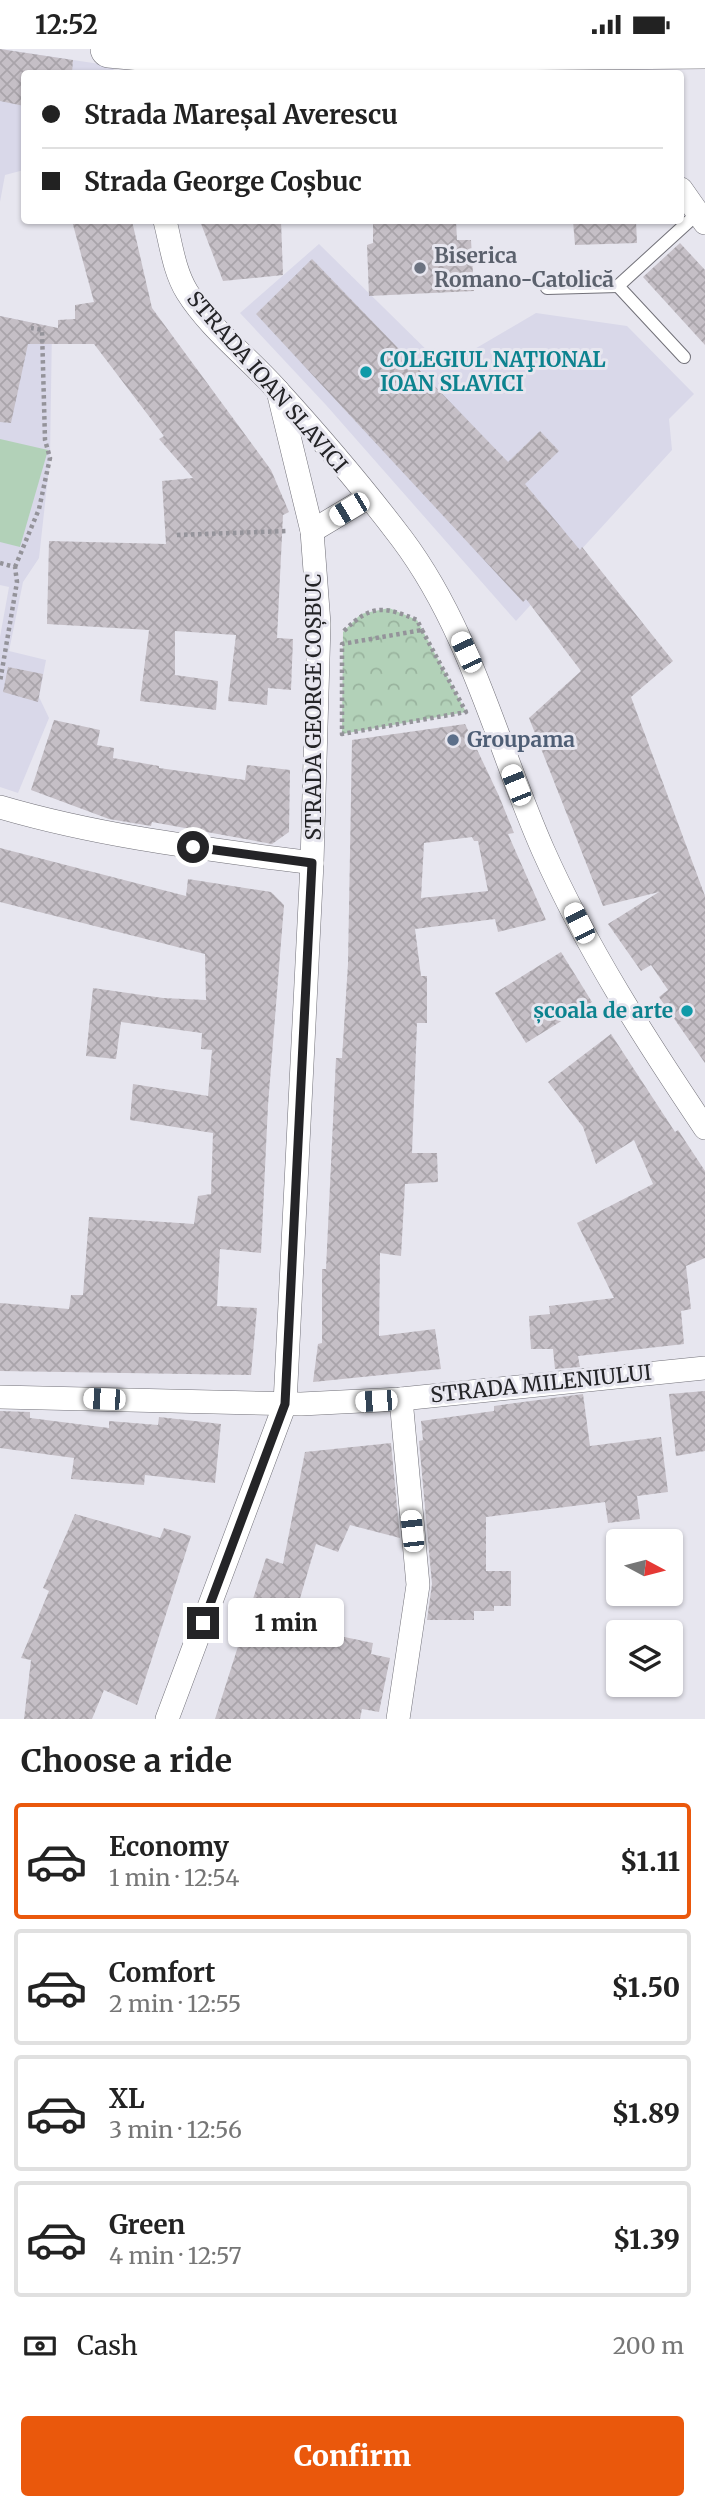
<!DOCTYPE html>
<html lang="en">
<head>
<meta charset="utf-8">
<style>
	:root { --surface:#fff; --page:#f6f6f6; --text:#222; --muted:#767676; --line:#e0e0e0; --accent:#ea580c }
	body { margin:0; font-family:Merriweather,serif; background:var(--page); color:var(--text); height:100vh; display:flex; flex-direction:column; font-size:26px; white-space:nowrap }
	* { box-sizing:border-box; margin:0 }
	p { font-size:23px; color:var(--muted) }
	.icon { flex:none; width:38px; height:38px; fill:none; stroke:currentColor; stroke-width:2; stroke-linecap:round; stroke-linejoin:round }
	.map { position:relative; height:1670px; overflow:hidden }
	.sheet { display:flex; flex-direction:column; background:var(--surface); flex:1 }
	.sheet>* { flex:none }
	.top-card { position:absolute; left:21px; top:21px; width:663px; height:154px; border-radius:7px; box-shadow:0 2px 5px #0004; display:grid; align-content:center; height:154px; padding:0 21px; background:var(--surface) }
	.needle { width:46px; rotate:97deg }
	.controls { position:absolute; left:606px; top:1480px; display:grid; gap:14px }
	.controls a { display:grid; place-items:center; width:77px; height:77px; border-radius:7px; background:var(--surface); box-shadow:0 2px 5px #0004; font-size:35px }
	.end { position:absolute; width:32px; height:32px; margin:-16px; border:9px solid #242427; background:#fff; box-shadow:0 0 0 4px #fff }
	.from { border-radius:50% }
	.bubble { position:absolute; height:49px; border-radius:7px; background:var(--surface); box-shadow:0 2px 5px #0004; font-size:23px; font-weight:800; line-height:49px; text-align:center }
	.car { position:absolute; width:21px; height:42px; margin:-21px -10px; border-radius:9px; box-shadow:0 0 5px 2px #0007; background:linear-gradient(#fff 24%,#345 0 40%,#fff 0 76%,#345 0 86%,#fff 0) }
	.top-card b { display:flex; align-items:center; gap:24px; height:66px; font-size:26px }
	.top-card b+b { border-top:2px solid var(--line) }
	.top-card i { width:18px; height:18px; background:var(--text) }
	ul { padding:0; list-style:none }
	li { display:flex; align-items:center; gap:21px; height:116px; margin:0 14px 10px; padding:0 7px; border:4px solid var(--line); border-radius:7px }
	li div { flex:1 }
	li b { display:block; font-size:26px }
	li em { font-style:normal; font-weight:800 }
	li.selected { border-color:var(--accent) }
	li>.icon { width:63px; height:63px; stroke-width:1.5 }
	h2 { padding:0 21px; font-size:32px; line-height:84px }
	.pay { display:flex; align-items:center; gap:18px; height:77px; padding:0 21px; font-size:26px }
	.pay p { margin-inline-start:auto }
	.button { display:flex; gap:14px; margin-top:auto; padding:14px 21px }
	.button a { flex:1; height:80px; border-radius:7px; background:var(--accent); color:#fff; font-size:28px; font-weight:800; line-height:80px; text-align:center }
	.status { display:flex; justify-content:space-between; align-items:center; height:49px; padding:0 35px; background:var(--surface); direction:ltr }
	.status svg { height:19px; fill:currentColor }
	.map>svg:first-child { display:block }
	.built { fill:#d9d8e9 }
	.park { fill:url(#park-crowns) }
	.pitch { fill:#b2d1b8 }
	.building { fill:url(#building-cross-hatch); fill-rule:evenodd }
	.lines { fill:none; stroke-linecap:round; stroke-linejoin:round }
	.lane-casing { stroke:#727179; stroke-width:14 }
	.street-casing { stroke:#727179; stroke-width:24 }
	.primary-casing { stroke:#727179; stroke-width:38 }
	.path { stroke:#94939a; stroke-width:4.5; stroke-dasharray:3.5 3.5; stroke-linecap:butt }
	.lane { stroke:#fff; stroke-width:12 }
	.street { stroke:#fff; stroke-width:23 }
	.primary { stroke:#fff; stroke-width:37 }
	.route { stroke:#242427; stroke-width:9 }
	.worship-dot { fill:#6b7280; stroke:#e7e6ef; stroke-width:2.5 }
	.culture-dot { fill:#0f9aa8; stroke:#e7e6ef; stroke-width:2.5 }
	.service-dot { fill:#5c6f8a; stroke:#e7e6ef; stroke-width:2.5 }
	.labels { text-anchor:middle; stroke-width:6; stroke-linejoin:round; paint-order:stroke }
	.worship-label { font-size:21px; font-weight:bold; fill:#5b616d; stroke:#e7e6ef; text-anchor:start }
	.culture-label { font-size:21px; font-weight:bold; fill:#0d838f; stroke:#e7e6ef; text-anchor:start }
	.street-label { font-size:21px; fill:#242427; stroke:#e7e6ef }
	.service-label { font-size:21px; font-weight:bold; fill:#4e5e75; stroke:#e7e6ef; text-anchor:start }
</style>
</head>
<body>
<div class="status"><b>12:52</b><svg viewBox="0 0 49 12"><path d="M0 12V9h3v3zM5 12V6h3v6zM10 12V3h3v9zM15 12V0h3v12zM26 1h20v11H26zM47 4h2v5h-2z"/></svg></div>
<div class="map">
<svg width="705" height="1670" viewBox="0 0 705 1670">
	<defs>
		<pattern id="park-crowns" width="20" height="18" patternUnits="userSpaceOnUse" patternTransform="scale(1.75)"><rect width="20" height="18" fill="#b2d1b8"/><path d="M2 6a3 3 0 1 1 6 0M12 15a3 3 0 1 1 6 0" fill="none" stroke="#99b39e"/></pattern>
		<pattern id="building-cross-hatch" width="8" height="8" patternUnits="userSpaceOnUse" patternTransform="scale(1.75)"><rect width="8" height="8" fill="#c5bfc6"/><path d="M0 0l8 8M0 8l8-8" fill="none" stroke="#a9a4aa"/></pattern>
	</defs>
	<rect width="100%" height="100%" fill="#e7e6ef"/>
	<g class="built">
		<polygon points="0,0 113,17 114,24 24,24 24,121 5,126 0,153"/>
		<polygon points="319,195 444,318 536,264 627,277 694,345 669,370 672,401 516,572 326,356 240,264"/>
		<polygon points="0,267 52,278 50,409 39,509 23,533 9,602 46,611 39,648 49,669 18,744 0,738 0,588 9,538 0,536"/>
	</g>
	<polygon class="park" points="389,559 417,571 466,663 342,685 343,583 361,565"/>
	<polygon class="pitch" points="0,390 48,401 20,498 0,493"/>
	<g class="building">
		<polygon points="0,0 73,11 72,24 24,24 24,57 0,52"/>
		<polygon points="72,172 132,172 152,259 271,421 289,463 283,466 277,589 293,590 291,641 268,639 267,656 228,652 236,586 175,582 175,626 218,632 216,661 140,652 149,581 47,575 49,492 166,495 162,432 193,429 159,390 164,387 94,295 28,295 11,374 0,373 0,267 58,279 58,271 75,270 75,256 94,253"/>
		<polygon points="200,172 281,172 283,226 223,232"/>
		<polygon points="373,172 456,172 457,191 471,191 474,242 369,247 367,196 373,194"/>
		<polygon points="573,172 636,172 637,194 575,196"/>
		<polygon points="680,194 705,221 705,296 643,228"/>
		<polygon points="312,210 508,413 540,382 559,402 525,435 580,501 582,498 673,612 631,648 705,847 705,1014 659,948 668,941 651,916 641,922 608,875 659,843 603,857 529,669 581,622 526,550 523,553 256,265"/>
		<polygon points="8,618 43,625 38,653 3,643"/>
		<polygon points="54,671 100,681 97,696 114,699 113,709 159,717 159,719 245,731 247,716 290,721 289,783 272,795 152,773 151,777 109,770 31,741"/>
		<path d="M465,675L499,747L514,784L508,785L546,871L498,883L495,870L415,880L421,927H427V974H417L412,1104H437L438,1133L405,1135L401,1207L380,1204L379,1287L435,1280L441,1320L313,1333L318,1295L322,1294V1220H326L336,1009H342L348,915L352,691ZM472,788L474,792H478L488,842L421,849L424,794Z"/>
		<polygon points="0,799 186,847 188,830 271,843 284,856 268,1056 261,1204 220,1200 217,1257 257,1259 251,1326 0,1322 0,1254 69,1260 71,1246 83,1246 89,1168 194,1175 198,1147 211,1145 213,1084 130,1071 133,1035 208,1047 212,1001 201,1000 202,984 121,973 116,1010 86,1007 93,939 163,949 206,951 205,905 0,853"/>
		<polygon points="561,903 592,953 526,994 495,944"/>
		<polygon points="611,985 675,1083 678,1081 705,1122 705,1209 686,1217 691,1260 681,1262 684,1295 578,1307 580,1318 555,1320 553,1300 531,1300 529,1267 550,1265 549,1257 614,1249 577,1174 653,1135 634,1091 596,1115 583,1078 548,1033"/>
		<polygon points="705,1342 705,1402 676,1407 669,1345"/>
		<polygon points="583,1345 590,1397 661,1388 668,1443 637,1447 640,1470 608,1474 605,1453 486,1468 486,1522 511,1522 511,1557 494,1557 494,1562 474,1562 474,1571 427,1571 432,1535 419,1392 423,1391 421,1372 494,1362 494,1357"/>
		<polygon points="0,1362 30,1363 30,1369 109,1379 109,1372 158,1376 159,1368 221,1375 215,1434 145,1426 144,1436 71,1430 74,1409 0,1399"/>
		<polygon points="391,1394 400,1489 350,1476 338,1503 316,1495 296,1563 315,1569 311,1581 373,1594 371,1605 390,1609 379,1663 362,1660 360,1670 215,1670 266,1509 283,1515 305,1403"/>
		<polygon points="75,1465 160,1489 164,1479 191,1487 137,1656 104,1641 92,1670 24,1670 31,1611 21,1609 49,1542 43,1539"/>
	</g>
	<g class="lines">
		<g class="lane-casing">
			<g id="lane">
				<polyline points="618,237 684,308"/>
				<polyline points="547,239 618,237 698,164"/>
			</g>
		</g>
		<g class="street-casing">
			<g id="street">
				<polyline points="681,140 705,174"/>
				<path d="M165,172C171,195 174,222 187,243C210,280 249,309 278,342C319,387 365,441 402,490C471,582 497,697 543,801C587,900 645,990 705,1079"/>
				<polyline points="312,482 367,449"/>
				<path d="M0,758C102,788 207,800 312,814"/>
				<polyline points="0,1348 301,1355 401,1350 705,1319"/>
				<polyline points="167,1670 285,1355 312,814 319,575 312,482 278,342"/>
				<polyline points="398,1670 418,1536 401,1350"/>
			</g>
		</g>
		<g class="primary-casing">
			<polyline id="primary" points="109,0 175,6 705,1"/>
		</g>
		<g class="path">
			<polyline points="177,486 287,482"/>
			<polyline points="0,514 15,518 17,533 0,633"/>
			<polyline points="15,518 39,460 50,409 45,391 42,281 31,279"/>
			<polygon points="422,581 466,663 342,685 342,595"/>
			<path d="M344,582C371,555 384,557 417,571L422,581"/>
		</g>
		<use href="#lane" class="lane"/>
		<use href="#street" class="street"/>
		<use href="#primary" class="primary"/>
	</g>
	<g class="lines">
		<polyline class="route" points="193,798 312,814 285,1355 203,1574"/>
	</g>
	<circle class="worship-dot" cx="420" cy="219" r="7"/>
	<g class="culture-dot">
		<circle cx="366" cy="323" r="7"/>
		<circle cx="687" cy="962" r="7"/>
	</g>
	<circle class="service-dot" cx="453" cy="691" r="7"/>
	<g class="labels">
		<g class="worship-label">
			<text x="434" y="214">Biserica<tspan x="434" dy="24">Romano-Catolică</tspan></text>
		</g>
		<g class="culture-label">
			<text x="380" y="318">COLEGIUL NAŢIONAL<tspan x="380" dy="24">IOAN SLAVICI</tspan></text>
			<text x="673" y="969" text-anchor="end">școala de arte</text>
		</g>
		<g class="street-label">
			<text transform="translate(267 333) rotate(49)" y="7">STRADA IOAN SLAVICI</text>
			<text transform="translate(314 658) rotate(-90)" y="7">STRADA GEORGE COȘBUC</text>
			<text transform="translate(541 1335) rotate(-6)" y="7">STRADA MILENIULUI</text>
		</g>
		<g class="service-label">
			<text x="467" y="698">Groupama</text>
		</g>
	</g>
</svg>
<div class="controls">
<a><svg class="needle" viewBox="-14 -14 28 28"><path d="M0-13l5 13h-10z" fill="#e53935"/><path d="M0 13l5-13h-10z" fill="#767676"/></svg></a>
<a><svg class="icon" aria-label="layers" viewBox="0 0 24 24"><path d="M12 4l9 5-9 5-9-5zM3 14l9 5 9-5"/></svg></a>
</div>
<i class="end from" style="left:193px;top:798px"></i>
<i class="end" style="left:203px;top:1574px"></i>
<div class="bubble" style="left:228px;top:1549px;width:116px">1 min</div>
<i class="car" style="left:349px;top:460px;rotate:239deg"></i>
<i class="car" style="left:466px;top:603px;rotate:335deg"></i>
<i class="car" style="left:516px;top:736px;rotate:338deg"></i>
<i class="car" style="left:579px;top:874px;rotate:334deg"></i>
<i class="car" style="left:104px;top:1350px;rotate:272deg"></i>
<i class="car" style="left:376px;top:1352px;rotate:267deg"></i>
<i class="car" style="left:412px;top:1482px;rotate:354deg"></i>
<div class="top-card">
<b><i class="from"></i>Strada Mareșal Averescu</b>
<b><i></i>Strada George Coșbuc</b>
</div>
</div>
<section class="sheet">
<h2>Choose a ride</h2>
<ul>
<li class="selected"><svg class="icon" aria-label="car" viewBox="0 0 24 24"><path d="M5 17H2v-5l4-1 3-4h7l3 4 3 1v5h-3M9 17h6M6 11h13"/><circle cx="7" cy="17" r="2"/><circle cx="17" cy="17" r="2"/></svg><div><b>Economy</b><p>1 min · 12:54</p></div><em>$1.11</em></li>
<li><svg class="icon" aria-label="car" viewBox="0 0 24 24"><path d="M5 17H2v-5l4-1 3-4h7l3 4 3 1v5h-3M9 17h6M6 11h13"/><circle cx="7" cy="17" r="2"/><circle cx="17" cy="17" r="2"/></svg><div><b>Comfort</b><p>2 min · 12:55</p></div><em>$1.50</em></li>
<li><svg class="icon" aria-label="car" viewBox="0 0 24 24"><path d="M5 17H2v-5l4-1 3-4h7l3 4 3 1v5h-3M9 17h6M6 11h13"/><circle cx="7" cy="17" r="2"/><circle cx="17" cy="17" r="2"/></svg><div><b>XL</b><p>3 min · 12:56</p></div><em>$1.89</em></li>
<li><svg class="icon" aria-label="car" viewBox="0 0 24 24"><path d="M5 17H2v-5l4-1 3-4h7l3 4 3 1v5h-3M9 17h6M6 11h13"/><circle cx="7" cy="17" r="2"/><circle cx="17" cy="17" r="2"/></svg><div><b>Green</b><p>4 min · 12:57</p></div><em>$1.39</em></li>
</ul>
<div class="pay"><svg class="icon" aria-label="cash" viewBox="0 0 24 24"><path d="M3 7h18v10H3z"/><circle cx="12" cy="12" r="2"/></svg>Cash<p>200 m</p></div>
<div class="button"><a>Confirm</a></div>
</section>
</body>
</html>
